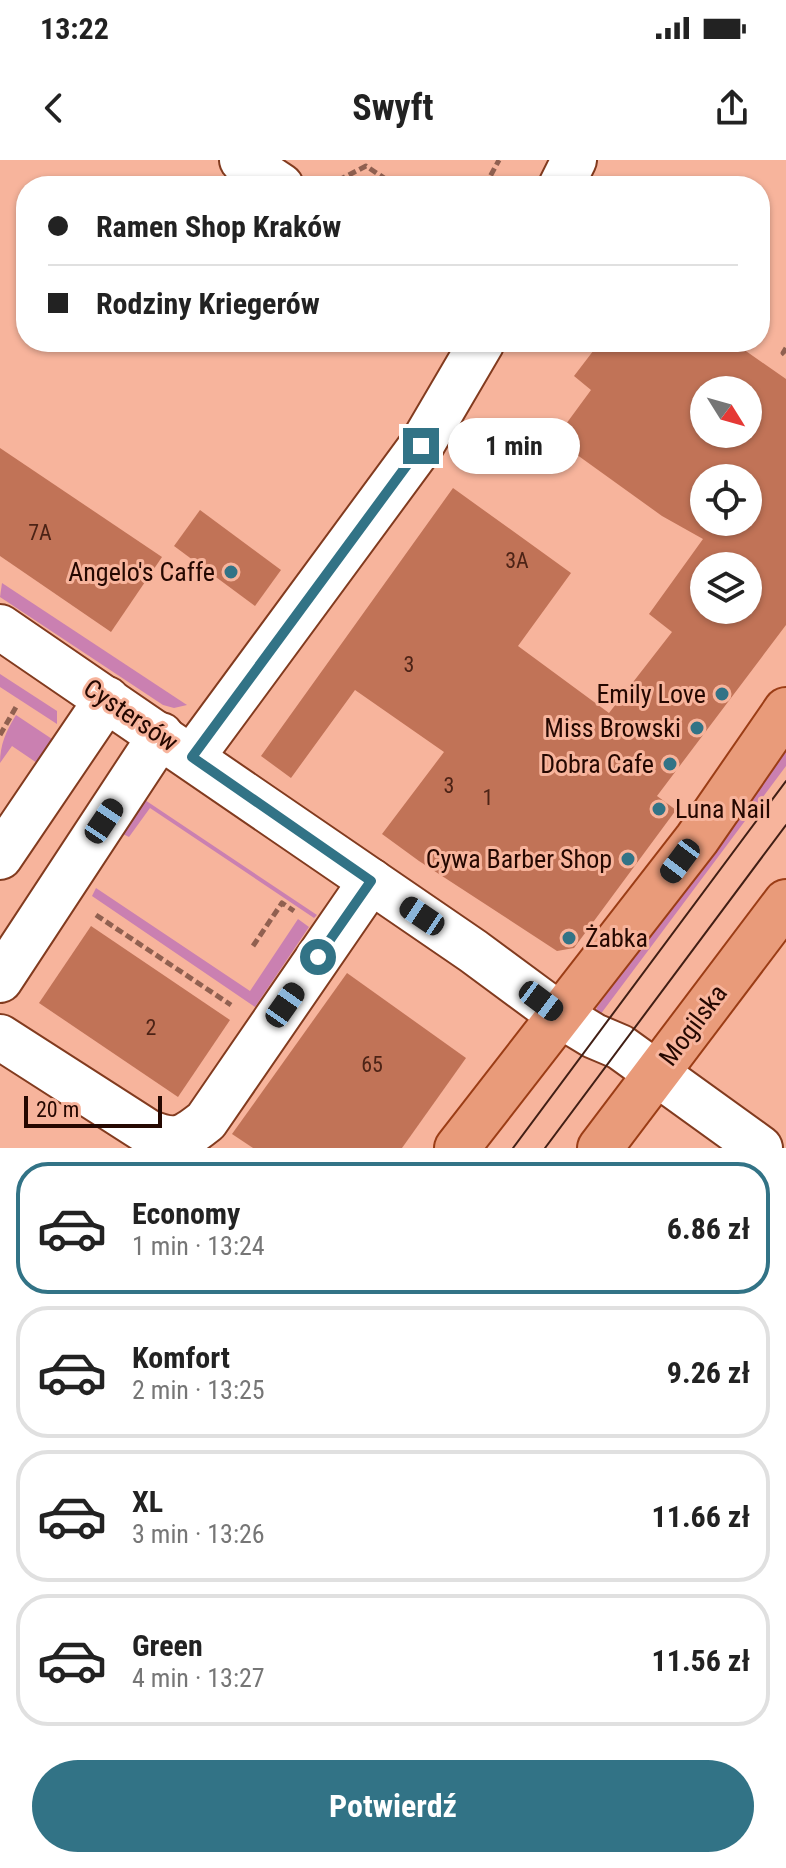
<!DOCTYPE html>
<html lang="pl">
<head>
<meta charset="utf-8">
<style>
	:root { --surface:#fff; --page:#f2f2f2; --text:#222; --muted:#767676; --line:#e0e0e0; --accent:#327386 }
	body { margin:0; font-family:"Roboto Condensed",sans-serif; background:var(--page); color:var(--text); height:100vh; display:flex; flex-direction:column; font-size:30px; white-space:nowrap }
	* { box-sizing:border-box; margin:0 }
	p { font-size:26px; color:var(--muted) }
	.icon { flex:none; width:44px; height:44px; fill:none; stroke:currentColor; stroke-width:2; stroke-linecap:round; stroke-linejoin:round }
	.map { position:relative; height:988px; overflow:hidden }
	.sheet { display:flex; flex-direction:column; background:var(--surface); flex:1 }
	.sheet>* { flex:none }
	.guide { position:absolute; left:16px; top:16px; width:754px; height:176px; border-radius:32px; box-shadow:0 2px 6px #0004; display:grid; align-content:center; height:176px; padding:0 32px; background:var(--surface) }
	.needle { width:52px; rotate:127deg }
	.fabs { position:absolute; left:690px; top:216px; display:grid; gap:16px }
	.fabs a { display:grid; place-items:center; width:72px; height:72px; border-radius:50%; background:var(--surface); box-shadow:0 2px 6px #0004; font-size:40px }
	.scale { position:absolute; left:24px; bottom:20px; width:138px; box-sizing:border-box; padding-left:8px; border:4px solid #250801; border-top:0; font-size:22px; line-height:28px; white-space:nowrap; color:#250801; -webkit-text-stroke:6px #f7b49c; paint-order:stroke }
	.end { position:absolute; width:36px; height:36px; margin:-18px; border:10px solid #327386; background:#fff; box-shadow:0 0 0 4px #fff }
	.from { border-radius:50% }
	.bubble { position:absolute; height:56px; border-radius:28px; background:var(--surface); box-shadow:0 2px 6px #0004; font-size:26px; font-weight:700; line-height:56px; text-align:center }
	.car { position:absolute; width:24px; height:48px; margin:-24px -12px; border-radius:10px; box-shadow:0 0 6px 2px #0007; background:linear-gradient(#222 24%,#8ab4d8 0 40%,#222 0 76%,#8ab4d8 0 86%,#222 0) }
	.guide b { display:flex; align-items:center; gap:28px; height:76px; font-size:30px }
	.guide b+b { border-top:2px solid var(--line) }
	.guide i { width:20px; height:20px; background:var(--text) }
	ul { padding:14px 0 0; list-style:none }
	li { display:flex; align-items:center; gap:24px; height:132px; margin:0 16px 12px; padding:0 16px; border:4px solid var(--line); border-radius:32px }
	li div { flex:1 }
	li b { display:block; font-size:30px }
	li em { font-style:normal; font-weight:700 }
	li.current { border-color:var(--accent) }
	li>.icon { width:72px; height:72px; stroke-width:1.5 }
	.action { display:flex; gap:16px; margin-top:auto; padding:16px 32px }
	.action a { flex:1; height:92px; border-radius:48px; background:var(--accent); color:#fff; font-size:32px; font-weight:700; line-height:92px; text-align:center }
	.status { display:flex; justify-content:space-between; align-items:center; height:56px; padding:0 40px; background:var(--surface); direction:ltr }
	.status svg { height:22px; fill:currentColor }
	header { display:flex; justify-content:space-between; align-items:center; height:104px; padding:0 32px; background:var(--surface); font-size:36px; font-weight:700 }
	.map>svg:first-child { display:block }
	.green { fill:#ca80b1 }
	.building { fill:#c17357; fill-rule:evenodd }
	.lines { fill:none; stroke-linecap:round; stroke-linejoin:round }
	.minor-casing { stroke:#823b1f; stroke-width:48 }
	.major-casing { stroke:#9b3d16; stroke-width:48 }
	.path { stroke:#906050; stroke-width:5; stroke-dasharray:8 4; stroke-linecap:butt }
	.minor { stroke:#fff; stroke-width:44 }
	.major { stroke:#e99b7a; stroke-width:44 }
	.tram { stroke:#411f15; stroke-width:2 }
	.route { stroke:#327386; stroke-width:10 }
	.poi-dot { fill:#327386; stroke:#f7b49c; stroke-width:3 }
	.labels { text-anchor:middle; stroke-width:6; stroke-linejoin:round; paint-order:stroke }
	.number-label { font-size:22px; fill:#4c2316 }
	.poi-label { font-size:26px; fill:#250801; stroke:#f7b49c; text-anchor:end }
	.street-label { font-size:26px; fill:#250801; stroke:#f7b49c }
</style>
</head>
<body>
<div class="status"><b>13:22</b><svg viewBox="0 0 49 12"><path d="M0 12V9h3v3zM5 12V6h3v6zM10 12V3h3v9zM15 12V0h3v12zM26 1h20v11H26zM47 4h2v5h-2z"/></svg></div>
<header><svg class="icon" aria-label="back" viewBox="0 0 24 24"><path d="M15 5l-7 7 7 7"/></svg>Swyft<svg class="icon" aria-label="share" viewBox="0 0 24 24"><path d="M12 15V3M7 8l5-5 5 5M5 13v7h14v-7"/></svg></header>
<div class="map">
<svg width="786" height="988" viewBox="0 0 786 988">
	<rect width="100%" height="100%" fill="#f7b49c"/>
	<g class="green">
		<polygon points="2,423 187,545 174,548 163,545 0,437"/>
		<polygon points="0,514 57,551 57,564 0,527"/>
		<path d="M16,555L55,581L40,605L12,586L0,603C0,585 6,571 16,555Z"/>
		<polygon points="786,590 786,606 600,855 596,851 597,847 734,665"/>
		<polygon points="136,634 317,755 314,758 150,648 129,677 123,674 119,659"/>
		<polygon points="96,728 250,831 298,759 309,767 255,847 92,736"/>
	</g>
	<g class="building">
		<path d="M600,182H733L786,219V465L657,636L676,650L574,788L557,791L419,701L382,674L444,592L355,530L291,618L261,596L453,328L571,413L518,486L609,553L672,472L649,454L703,379L662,356L555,279L591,230L574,216ZM704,230H748V274H704ZM704,318H748V362H704ZM704,406H748V450H704Z"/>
		<polygon points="0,288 162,397 111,472 0,396"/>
		<polygon points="200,350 281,410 255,446 174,386"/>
		<polygon points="91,766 230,860 178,937 39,843"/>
		<polygon points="347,813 466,898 402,988 253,988 232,974"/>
	</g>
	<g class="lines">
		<g class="minor-casing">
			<g id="minor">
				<polyline points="242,0 281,26"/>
				<polyline points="561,26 574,0"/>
				<polyline points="0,467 473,791 561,856 594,876 620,887 760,988"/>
				<polyline points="192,597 421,286 482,182"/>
				<polyline points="0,697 107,539"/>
				<polyline points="0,820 161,575"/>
				<path d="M0,877L148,972C176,983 182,980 206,961L371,721"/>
			</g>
		</g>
		<g class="major-casing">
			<g id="major">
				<polyline points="457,988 697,679 786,550"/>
				<polyline points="600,988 786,742"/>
			</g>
		</g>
		<g class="path">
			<polyline points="326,19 339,20 366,6 396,26"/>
			<polyline points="485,26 499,0"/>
			<polyline points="786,188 783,193 786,196"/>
			<polyline points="0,575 16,547"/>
			<polyline points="96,755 231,845"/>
			<polyline points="253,786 282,743 294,751"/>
		</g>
		<use href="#minor" class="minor"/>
		<use href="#major" class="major"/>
		<g class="tram">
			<polyline points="513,988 786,621"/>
			<polyline points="545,988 786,665"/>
		</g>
	</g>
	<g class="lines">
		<polyline class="route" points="318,797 371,721 192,597 421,286"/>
	</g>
	<g class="poi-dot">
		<circle cx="231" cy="412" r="8"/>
		<circle cx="722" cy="534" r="8"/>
		<circle cx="697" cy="568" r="8"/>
		<circle cx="670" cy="604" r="8"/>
		<circle cx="659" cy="649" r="8"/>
		<circle cx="628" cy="699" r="8"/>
		<circle cx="569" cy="778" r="8"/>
	</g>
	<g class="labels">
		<g class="number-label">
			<text x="40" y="380">7A</text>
			<text x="517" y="408">3A</text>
			<text x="409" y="512">3</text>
			<text x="449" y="633">3</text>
			<text x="488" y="645">1</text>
			<text x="151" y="875">2</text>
			<text x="372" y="912">65</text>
		</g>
		<g class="poi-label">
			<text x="215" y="421">Angelo's Caffe</text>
			<text x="706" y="543">Emily Love</text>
			<text x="681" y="577">Miss Browski</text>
			<text x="654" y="613">Dobra Cafe</text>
			<text x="675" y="658" text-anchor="start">Luna Nail</text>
			<text x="612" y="708">Cywa Barber Shop</text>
			<text x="585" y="787" text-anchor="start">Żabka</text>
		</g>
		<g class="street-label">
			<text transform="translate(131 555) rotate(34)" y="9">Cystersów</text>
			<text transform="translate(693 865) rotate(-53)" y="9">Mogilska</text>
		</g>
	</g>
</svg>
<div class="fabs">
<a><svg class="needle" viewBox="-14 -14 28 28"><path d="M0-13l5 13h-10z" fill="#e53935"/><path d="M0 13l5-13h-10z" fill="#767676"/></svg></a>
<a><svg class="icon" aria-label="locate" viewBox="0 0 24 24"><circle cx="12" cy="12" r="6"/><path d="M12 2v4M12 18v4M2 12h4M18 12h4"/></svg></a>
<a><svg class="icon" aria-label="layers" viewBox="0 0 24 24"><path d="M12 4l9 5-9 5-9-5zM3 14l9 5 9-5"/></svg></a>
</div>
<div class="scale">20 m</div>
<i class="end from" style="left:318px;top:797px"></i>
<i class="end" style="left:421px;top:286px"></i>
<div class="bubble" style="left:448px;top:258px;width:132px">1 min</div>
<i class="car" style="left:104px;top:661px;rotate:34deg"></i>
<i class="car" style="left:680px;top:701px;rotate:217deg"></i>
<i class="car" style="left:422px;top:756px;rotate:304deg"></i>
<i class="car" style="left:541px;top:841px;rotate:127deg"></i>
<i class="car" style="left:285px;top:845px;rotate:35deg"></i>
<div class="guide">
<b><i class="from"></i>Ramen Shop Kraków</b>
<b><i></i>Rodziny Kriegerów</b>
</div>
</div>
<section class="sheet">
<ul>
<li class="current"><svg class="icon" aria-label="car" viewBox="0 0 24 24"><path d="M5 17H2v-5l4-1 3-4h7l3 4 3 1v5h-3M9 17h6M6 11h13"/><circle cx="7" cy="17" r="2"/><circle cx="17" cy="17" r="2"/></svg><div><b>Economy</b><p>1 min · 13:24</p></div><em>6.86 zł</em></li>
<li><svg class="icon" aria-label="car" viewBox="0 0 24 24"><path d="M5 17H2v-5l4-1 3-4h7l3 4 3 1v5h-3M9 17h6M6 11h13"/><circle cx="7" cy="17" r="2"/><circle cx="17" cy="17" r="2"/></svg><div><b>Komfort</b><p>2 min · 13:25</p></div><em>9.26 zł</em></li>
<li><svg class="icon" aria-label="car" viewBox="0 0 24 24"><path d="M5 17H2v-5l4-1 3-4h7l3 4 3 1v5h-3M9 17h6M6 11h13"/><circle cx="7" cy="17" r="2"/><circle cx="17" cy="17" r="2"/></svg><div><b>XL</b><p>3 min · 13:26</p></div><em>11.66 zł</em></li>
<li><svg class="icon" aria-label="car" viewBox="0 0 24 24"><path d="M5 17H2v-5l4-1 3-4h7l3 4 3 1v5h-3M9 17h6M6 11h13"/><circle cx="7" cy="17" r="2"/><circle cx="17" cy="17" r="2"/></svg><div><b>Green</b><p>4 min · 13:27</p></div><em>11.56 zł</em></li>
</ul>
<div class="action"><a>Potwierdź</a></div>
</section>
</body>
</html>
